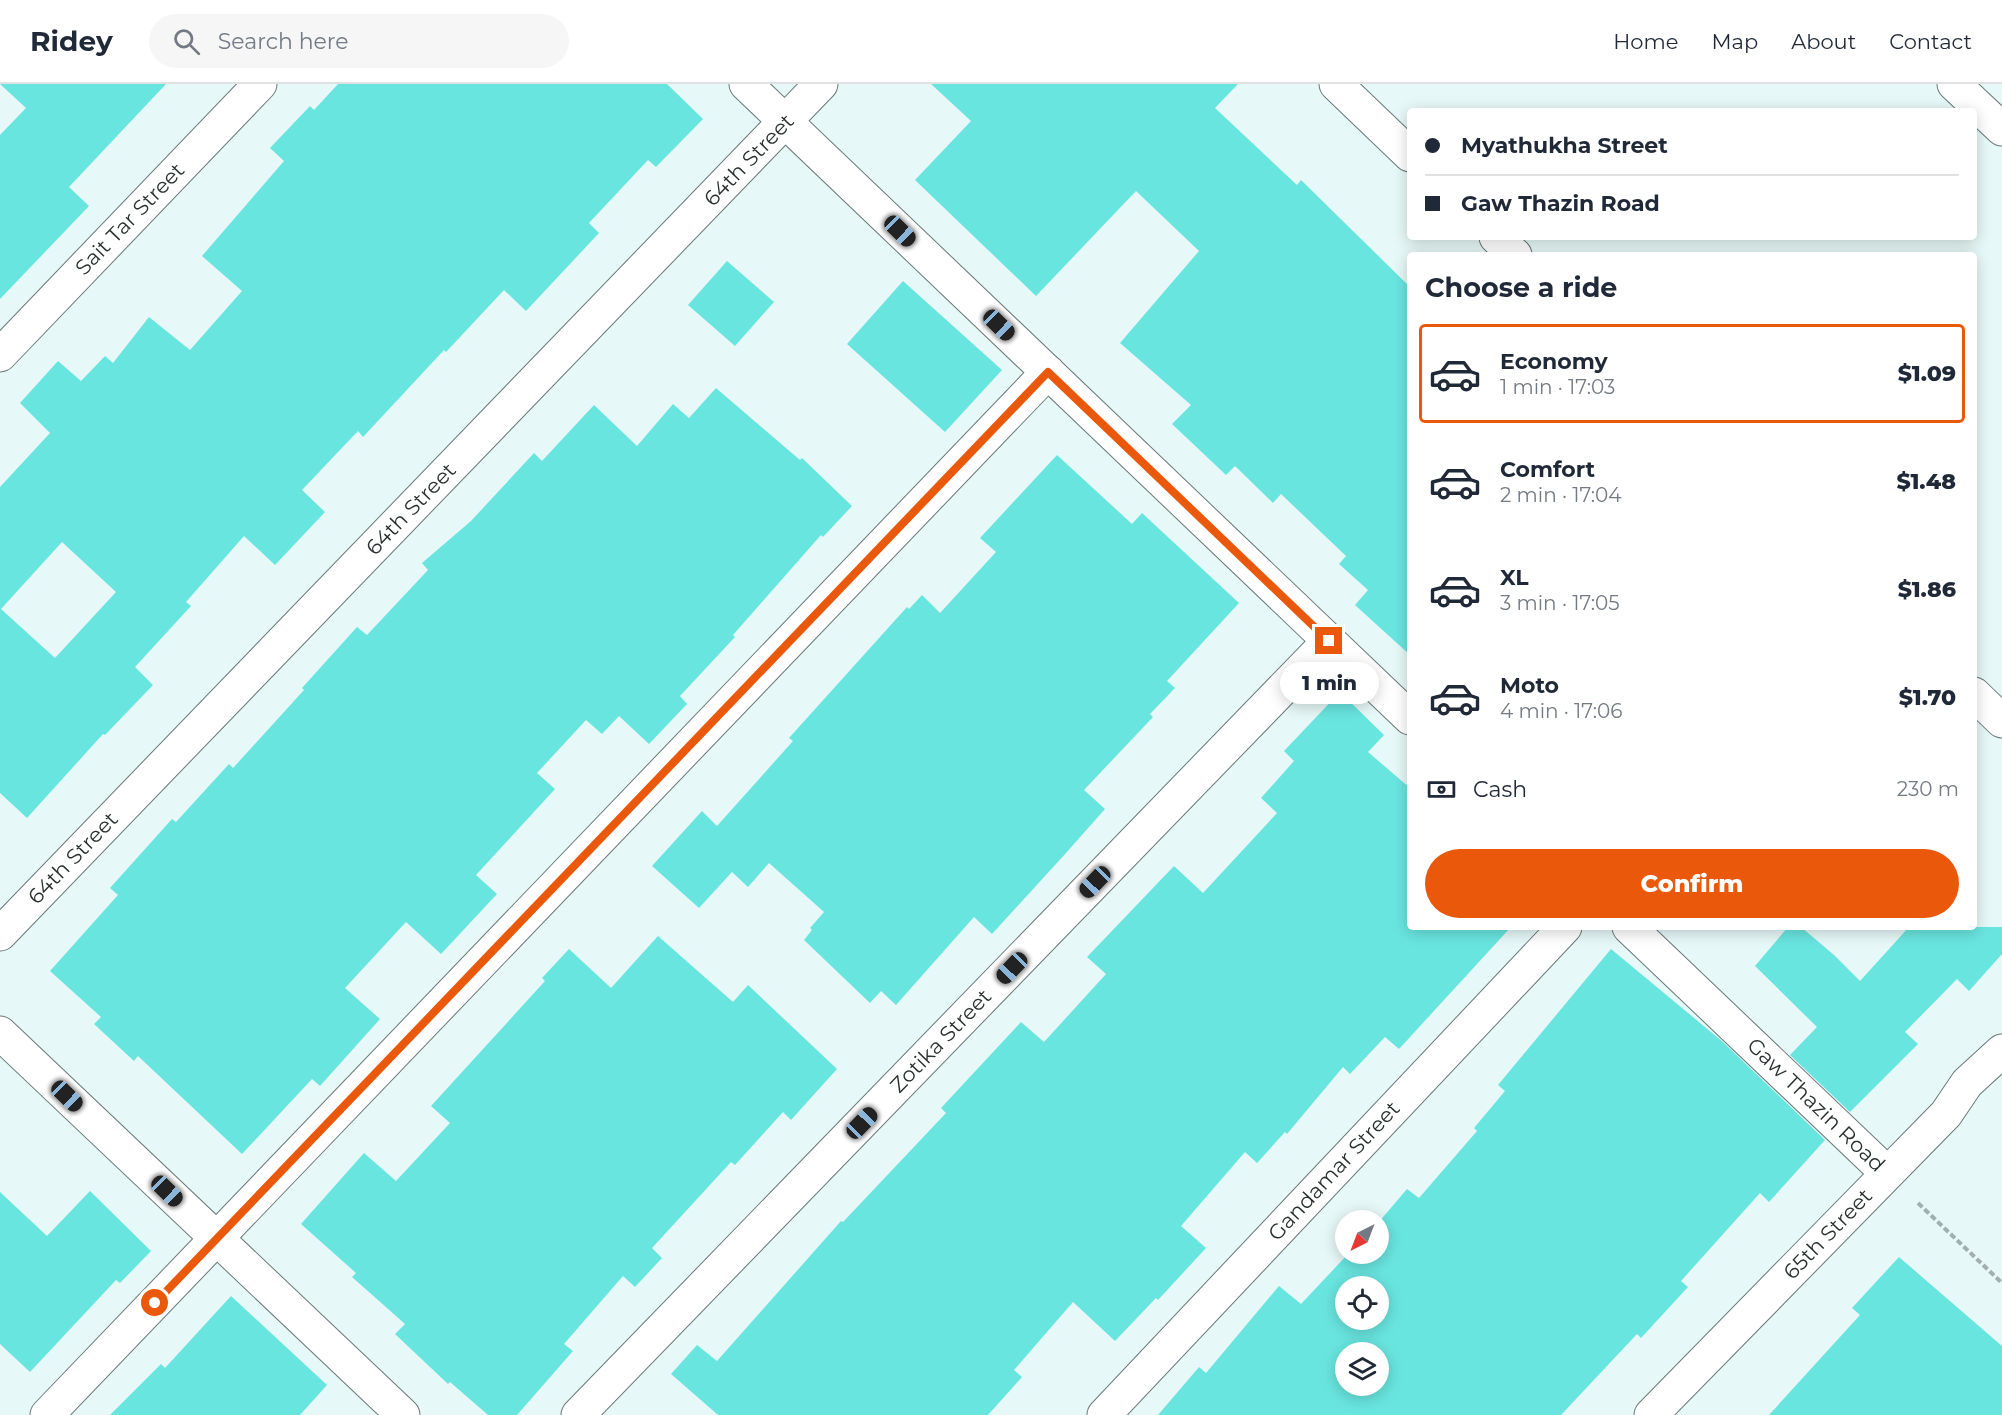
<!DOCTYPE html>
<html lang="en">
<head>
<meta charset="utf-8">
<style>
	:root { --surface:#fff; --page:#f6f6f7; --text:#1f2937; --muted:#747a83; --line:#e0e1e3; --accent:#ea580c }
	body { margin:0; font-family:Montserrat,sans-serif; background:var(--page); color:var(--text); height:100vh; display:flex; flex-direction:column; font-size:22px; white-space:nowrap }
	* { box-sizing:border-box; margin:0 }
	p { font-size:20px; color:var(--muted) }
	.icon { flex:none; width:33px; height:33px; fill:none; stroke:currentColor; stroke-width:2; stroke-linecap:round; stroke-linejoin:round }
	.map { position:relative; flex:1; overflow:hidden }
	.panel { position:absolute; left:1407px; top:168px; width:570px; height:678px; display:flex; flex-direction:column; background:var(--surface); border-radius:6px; box-shadow:0 3px 15px #0003 }
	.panel>* { flex:none }
	.hud { position:absolute; left:1407px; top:24px; width:570px; height:132px; border-radius:6px; box-shadow:0 3px 15px #0003; display:grid; align-content:center; height:132px; padding:0 18px; background:var(--surface) }
	.needle { width:39px; rotate:222deg }
	.buttons { position:absolute; left:1335px; top:1126px; display:grid; gap:12px }
	.buttons a { display:grid; place-items:center; width:54px; height:54px; border-radius:50%; background:var(--surface); box-shadow:0 3px 15px #0003; font-size:30px }
	.end { position:absolute; width:27px; height:27px; margin:-14px; border:8px solid #ea580c; background:#fff; box-shadow:0 0 0 3px #fff }
	.from { border-radius:50% }
	.bubble { position:absolute; height:42px; border-radius:21px; background:var(--surface); box-shadow:0 3px 15px #0003; font-size:20px; font-weight:800; line-height:42px; text-align:center }
	.car { position:absolute; width:18px; height:36px; margin:-18px -9px; border-radius:8px; box-shadow:0 0 4px 2px #0007; background:linear-gradient(#222 24%,#8ab4d8 0 40%,#222 0 76%,#8ab4d8 0 86%,#222 0) }
	.hud b { display:flex; align-items:center; gap:21px; height:57px; font-size:22px }
	.hud b+b { border-top:2px solid var(--line) }
	.hud i { width:15px; height:15px; background:var(--text) }
	ul { padding:0; list-style:none }
	li { display:flex; align-items:center; gap:18px; height:99px; margin:0 12px 9px; padding:0 6px; border:3px solid transparent; border-radius:6px }
	li div { flex:1 }
	li b { display:block; font-size:22px }
	li em { font-style:normal; font-weight:800 }
	li.on { border-color:var(--accent) }
	li>.icon { width:54px; height:54px; stroke-width:1.5 }
	h2 { padding:0 18px; font-size:27px; line-height:72px }
	.pay { display:flex; align-items:center; gap:15px; height:66px; padding:0 18px; font-size:22px }
	.pay p { margin-inline-start:auto }
	.action { display:flex; gap:12px; margin-top:auto; padding:12px 18px }
	.action a { flex:1; height:69px; border-radius:36px; background:var(--accent); color:#fff; font-size:24px; font-weight:800; line-height:69px; text-align:center }
	header { display:flex; align-items:center; gap:36px; box-sizing:border-box; height:84px; padding:0 30px; background:var(--surface); border-bottom:2px solid var(--line) }
	header strong { font-size:28px }
	nav { display:flex; gap:33px; margin-inline-start:auto; font-size:21px }
	.search { width:420px; height:54px; background:var(--page); display:flex; align-items:center; gap:15px; box-sizing:border-box; padding:0 21px; border-radius:33px; color:var(--muted); font-size:22px }
	.map>svg:first-child { display:block }
	.building { fill:#69e5df; fill-rule:evenodd }
	.lines { fill:none; stroke-linecap:round; stroke-linejoin:round }
	.minor-casing { stroke:#687977; stroke-width:35 }
	.major-casing { stroke:#687977; stroke-width:35 }
	.path { stroke:#a1afae; stroke-width:4; stroke-dasharray:6 3; stroke-linecap:butt }
	.minor { stroke:#fff; stroke-width:33 }
	.major { stroke:#fff; stroke-width:33 }
	.route { stroke:#ea580c; stroke-width:8 }
	.labels { text-anchor:middle; stroke-width:4.5; stroke-linejoin:round; paint-order:stroke }
	.street-label { font-size:21px; fill:#293030; stroke:#fff }
</style>
</head>
<body>
<header>
<strong>Ridey</strong>
<div class="search"><svg class="icon" aria-label="search" viewBox="0 0 24 24"><circle cx="10" cy="10" r="6"/><path d="M15 15l6 6"/></svg>Search here</div>
<nav><a>Home</a><a>Map</a><a>About</a><a>Contact</a></nav>
</header>
<div class="map">
<svg width="2002" height="1331" viewBox="0 0 2002 1331">
	<rect width="100%" height="100%" fill="#e6f8f7"/>
	<g class="building">
		<polygon points="0,0 166,0 69,103 89,122 0,215 0,51 26,24"/>
		<path d="M338,0H667L703,35L656,83L648,76L589,139L599,149L526,227L504,206L446,268L444,266L363,353L358,347L302,406L325,428L275,481L244,452L186,518L191,522L135,583L153,601L105,651L103,650L27,734L0,709V403L50,349L20,319L58,277L81,297L105,272L113,279L149,233L190,266L242,207L202,172L284,77L270,64L310,22L314,26ZM62,458L116,508L55,574L1,525Z"/>
		<polygon points="931,0 1238,0 1215,24 1297,101 1301,96 1410,203 1410,571 1355,521 1368,506 1339,480 1346,472 1281,410 1273,419 1235,382 1226,391 1172,340 1191,321 1120,259 1199,167 1136,107 1036,212 915,96 971,37"/>
		<polygon points="727,177 774,218 735,262 688,221"/>
		<polygon points="903,197 1002,286 945,348 847,260"/>
		<polygon points="716,304 800,376 802,374 852,422 823,453 821,451 733,551 735,553 680,612 687,620 649,660 619,632 602,650 586,636 537,689 555,705 476,791 497,810 441,870 406,838 345,904 380,935 320,1002 312,995 242,1070 138,972 134,977 94,940 101,933 50,887 118,811 110,804 172,735 176,738 229,680 233,684 304,606 302,604 357,543 367,551 428,486 422,479 471,437 534,369 542,377 594,321 637,362 673,320 689,334"/>
		<polygon points="1057,371 1132,440 1142,429 1239,519 1167,597 1175,604 1150,630 1153,633 1084,706 1105,725 1066,769 992,850 974,833 896,921 881,907 870,919 804,856 812,846 810,844 824,828 769,779 748,803 732,788 699,824 652,782 702,727 717,742 793,657 789,654 907,523 909,525 922,511 940,529 996,468 980,454"/>
		<polygon points="1340,608 1384,651 1368,668 1410,704 1410,843 1511,843 1399,965 1385,953 1350,990 1343,983 1287,1050 1285,1048 1257,1079 1245,1068 1181,1142 1206,1164 1158,1216 1156,1214 1115,1257 1073,1218 1014,1286 1022,1293 988,1331 718,1331 671,1290 697,1261 717,1277 841,1137 843,1138 946,1029 941,1024 1021,938 1044,958 1106,890 1087,873 1174,782 1203,809 1277,729 1261,714 1294,677 1284,667"/>
		<polygon points="1788,843 1801,843 1834,871 1860,897 1909,843 2002,843 2002,870 1969,907 1957,895 1905,948 1918,960 1850,1028 1790,971 1817,943 1755,882"/>
		<polygon points="658,852 733,918 748,901 837,985 791,1036 783,1028 735,1081 731,1078 652,1164 662,1174 635,1203 623,1192 564,1260 573,1267 517,1331 488,1331 450,1298 448,1300 395,1250 405,1240 352,1193 356,1189 301,1140 364,1069 396,1097 450,1039 431,1022 545,897 542,894 569,865 611,904"/>
		<path d="M1611,865L1723,958L1825,1056L1769,1118L1760,1109L1681,1197L1688,1203L1641,1254L1637,1250L1561,1331H1158L1199,1283L1206,1289L1279,1202L1301,1220L1348,1170H1378V1139L1407,1105L1419,1114L1477,1047L1474,1044L1505,1007L1498,1001ZM1346,1203H1378V1236H1346ZM1346,1269H1378V1302H1346Z"/>
		<polygon points="90,1107 151,1167 120,1199 116,1196 30,1288 0,1260 0,1108 47,1152"/>
		<polygon points="1899,1173 2002,1262 2002,1331 1769,1331 1860,1231 1852,1224"/>
		<polygon points="231,1212 327,1301 300,1331 110,1331 161,1280 165,1284"/>
	</g>
	<g class="lines">
		<g class="minor-casing">
			<g id="minor">
				<polyline points="746,0 1410,634"/>
				<polyline points="1954,0 2002,45"/>
				<polyline points="0,271 260,0"/>
				<polyline points="1629,843 1887,1089"/>
				<polyline points="0,850 821,0"/>
				<polyline points="0,949 403,1331"/>
				<polyline points="47,1331 1048,288"/>
				<polyline points="578,1331 1329,557"/>
				<polyline points="1104,1331 1565,843"/>
				<polyline points="1651,1331 1946,1030 1967,999 2002,967"/>
			</g>
		</g>
		<g class="major-casing">
			<g id="major">
				<polyline points="1336,0 1410,71"/>
				<polyline points="1496,153 1515,171"/>
				<polyline points="1974,610 2002,637"/>
			</g>
		</g>
		<polyline class="path" points="1918,1119 2002,1199"/>
		<use href="#minor" class="minor"/>
		<use href="#major" class="major"/>
	</g>
	<g class="lines">
		<polyline class="route" points="155,1219 1048,288 1329,557"/>
	</g>
	<g class="labels">
		<g class="street-label">
			<text transform="translate(749 76) rotate(-46)" y="7">64th Street</text>
			<text transform="translate(130 135) rotate(-46)" y="7">Sait Tar Street</text>
			<text transform="translate(411 425) rotate(-46)" y="7">64th Street</text>
			<text transform="translate(73 774) rotate(-46)" y="7">64th Street</text>
			<text transform="translate(941 957) rotate(-46)" y="7">Zotika Street</text>
			<text transform="translate(1816 1021) rotate(44)" y="7">Gaw Thazin Road</text>
			<text transform="translate(1334 1087) rotate(-47)" y="7">Gandamar Street</text>
			<text transform="translate(1828 1150) rotate(-46)" y="7">65th Street</text>
		</g>
	</g>
</svg>
<div class="buttons">
<a><svg class="needle" viewBox="-14 -14 28 28"><path d="M0-13l5 13h-10z" fill="#e53935"/><path d="M0 13l5-13h-10z" fill="#747a83"/></svg></a>
<a><svg class="icon" aria-label="locate" viewBox="0 0 24 24"><circle cx="12" cy="12" r="6"/><path d="M12 2v4M12 18v4M2 12h4M18 12h4"/></svg></a>
<a><svg class="icon" aria-label="layers" viewBox="0 0 24 24"><path d="M12 4l9 5-9 5-9-5zM3 14l9 5 9-5"/></svg></a>
</div>
<i class="end from" style="left:155px;top:1219px"></i>
<i class="end" style="left:1329px;top:557px"></i>
<div class="bubble" style="left:1280px;top:578px;width:99px">1 min</div>
<i class="car" style="left:900px;top:147px;rotate:134deg"></i>
<i class="car" style="left:999px;top:241px;rotate:134deg"></i>
<i class="car" style="left:1095px;top:798px;rotate:224deg"></i>
<i class="car" style="left:1012px;top:884px;rotate:224deg"></i>
<i class="car" style="left:67px;top:1012px;rotate:134deg"></i>
<i class="car" style="left:862px;top:1039px;rotate:44deg"></i>
<i class="car" style="left:167px;top:1107px;rotate:134deg"></i>
<div class="hud">
<b><i class="from"></i>Myathukha Street</b>
<b><i></i>Gaw Thazin Road</b>
</div>
<section class="panel">
<h2>Choose a ride</h2>
<ul>
<li class="on"><svg class="icon" aria-label="car" viewBox="0 0 24 24"><path d="M5 17H2v-5l4-1 3-4h7l3 4 3 1v5h-3M9 17h6M6 11h13"/><circle cx="7" cy="17" r="2"/><circle cx="17" cy="17" r="2"/></svg><div><b>Economy</b><p>1 min · 17:03</p></div><em>$1.09</em></li>
<li><svg class="icon" aria-label="car" viewBox="0 0 24 24"><path d="M5 17H2v-5l4-1 3-4h7l3 4 3 1v5h-3M9 17h6M6 11h13"/><circle cx="7" cy="17" r="2"/><circle cx="17" cy="17" r="2"/></svg><div><b>Comfort</b><p>2 min · 17:04</p></div><em>$1.48</em></li>
<li><svg class="icon" aria-label="car" viewBox="0 0 24 24"><path d="M5 17H2v-5l4-1 3-4h7l3 4 3 1v5h-3M9 17h6M6 11h13"/><circle cx="7" cy="17" r="2"/><circle cx="17" cy="17" r="2"/></svg><div><b>XL</b><p>3 min · 17:05</p></div><em>$1.86</em></li>
<li><svg class="icon" aria-label="car" viewBox="0 0 24 24"><path d="M5 17H2v-5l4-1 3-4h7l3 4 3 1v5h-3M9 17h6M6 11h13"/><circle cx="7" cy="17" r="2"/><circle cx="17" cy="17" r="2"/></svg><div><b>Moto</b><p>4 min · 17:06</p></div><em>$1.70</em></li>
</ul>
<div class="pay"><svg class="icon" aria-label="cash" viewBox="0 0 24 24"><path d="M3 7h18v10H3z"/><circle cx="12" cy="12" r="2"/></svg>Cash<p>230 m</p></div>
<div class="action"><a>Confirm</a></div>
</section>
</div>
</body>
</html>
